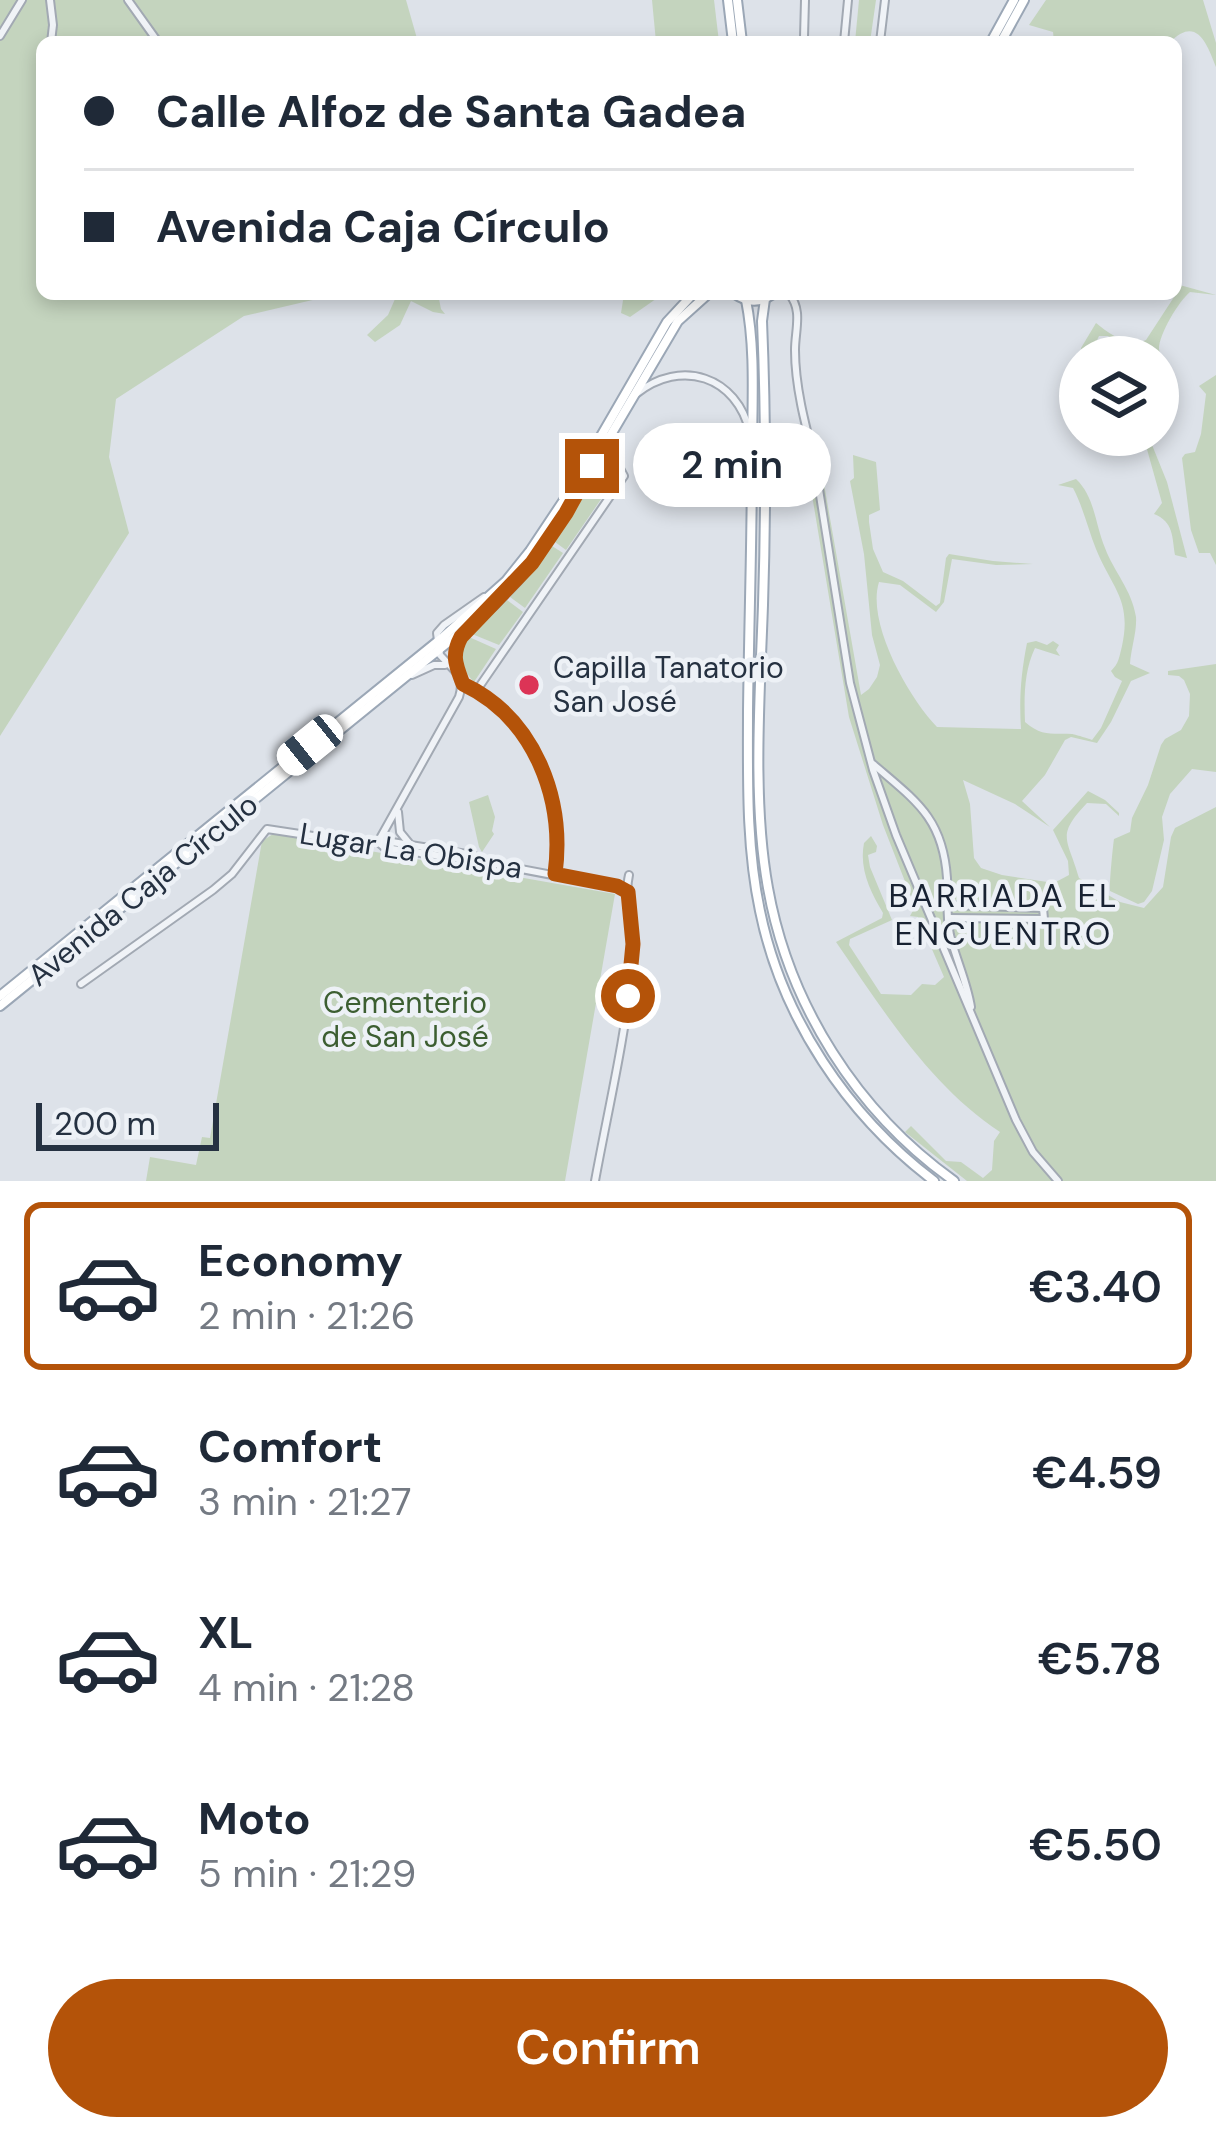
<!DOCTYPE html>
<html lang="en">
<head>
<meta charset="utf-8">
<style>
	:root { --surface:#fff; --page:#f6f6f7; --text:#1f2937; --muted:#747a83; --line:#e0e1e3; --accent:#b45309 }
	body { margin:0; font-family:"DM Sans",sans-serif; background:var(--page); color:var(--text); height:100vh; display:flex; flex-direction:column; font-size:45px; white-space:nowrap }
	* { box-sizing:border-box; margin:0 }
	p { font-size:39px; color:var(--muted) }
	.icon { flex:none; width:66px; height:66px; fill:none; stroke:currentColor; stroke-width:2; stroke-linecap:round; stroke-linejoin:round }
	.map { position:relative; height:1181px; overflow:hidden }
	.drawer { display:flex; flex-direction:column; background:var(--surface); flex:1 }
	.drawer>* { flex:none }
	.banner { position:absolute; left:36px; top:36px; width:1146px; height:264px; border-radius:18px; box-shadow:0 6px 18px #0003; display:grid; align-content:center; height:264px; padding:0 48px; background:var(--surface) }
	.fabs { position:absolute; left:1059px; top:336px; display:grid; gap:24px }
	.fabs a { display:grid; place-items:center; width:120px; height:120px; border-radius:50%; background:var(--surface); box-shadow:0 6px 18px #0003; font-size:60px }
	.scale { position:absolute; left:36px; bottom:30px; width:183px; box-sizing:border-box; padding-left:12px; border:6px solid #253141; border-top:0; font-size:33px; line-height:42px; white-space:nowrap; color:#253141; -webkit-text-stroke:9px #edf1f6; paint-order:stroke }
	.end { position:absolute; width:54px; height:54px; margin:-27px; border:15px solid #b45309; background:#fff; box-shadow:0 0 0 6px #fff }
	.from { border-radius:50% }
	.bubble { position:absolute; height:84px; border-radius:42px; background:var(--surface); box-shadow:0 6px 18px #0003; font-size:39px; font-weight:600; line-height:84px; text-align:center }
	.car { position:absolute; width:36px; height:72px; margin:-36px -18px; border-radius:15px; box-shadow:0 0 9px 3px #0007; background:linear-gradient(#fff 24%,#345 0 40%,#fff 0 76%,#345 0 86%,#fff 0) }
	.banner b { display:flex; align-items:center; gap:42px; height:114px; font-size:45px }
	.banner b+b { border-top:3px solid var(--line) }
	.banner i { width:30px; height:30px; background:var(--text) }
	ul { padding:21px 0 0; list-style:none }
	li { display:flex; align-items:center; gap:36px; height:168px; margin:0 24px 18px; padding:0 24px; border:6px solid transparent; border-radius:18px }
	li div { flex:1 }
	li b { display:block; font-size:45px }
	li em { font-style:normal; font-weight:600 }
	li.on { border-color:var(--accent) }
	li>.icon { width:108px; height:108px; stroke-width:1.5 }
	.cta { display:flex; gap:24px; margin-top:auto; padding:24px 48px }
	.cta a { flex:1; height:138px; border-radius:72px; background:var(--accent); color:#fff; font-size:48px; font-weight:600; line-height:138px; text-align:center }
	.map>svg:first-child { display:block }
	.green { fill:#c4d4be }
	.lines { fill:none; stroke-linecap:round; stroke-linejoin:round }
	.minor-casing { stroke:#a2a9b3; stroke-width:10 }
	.major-casing { stroke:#9ba7b6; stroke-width:12 }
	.minor { stroke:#f0f3f7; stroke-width:6 }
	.major { stroke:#fff; stroke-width:8 }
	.route { stroke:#b45309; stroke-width:15 }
	.poi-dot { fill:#dc3456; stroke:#edf1f6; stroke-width:4.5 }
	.labels { text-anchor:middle; stroke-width:9; stroke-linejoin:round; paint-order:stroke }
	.poi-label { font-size:30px; fill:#253141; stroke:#edf1f6; text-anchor:start }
	.street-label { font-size:30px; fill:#253141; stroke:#edf1f6 }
	.park-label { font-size:30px; fill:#3c5e31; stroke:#edf1f6 }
	.neighbourhood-label { font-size:33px; letter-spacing:3px; fill:#182232; stroke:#edf1f6 }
</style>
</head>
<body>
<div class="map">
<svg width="1216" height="1181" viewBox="0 0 1216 1181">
	<rect width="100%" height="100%" fill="#dde2e9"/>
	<g class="green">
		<polygon points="0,0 406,0 418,42 42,42 42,294 338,294 244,316 116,399 109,457 129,533 0,736"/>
		<polygon points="652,0 714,0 719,42 656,42"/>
		<polygon points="859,0 876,0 870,42 855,42"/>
		<path d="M1046,0H1203L1216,43V67C1207,44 1197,15 1170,42H1054L1053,32L1029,25Z"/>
		<path d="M1176,284L1216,295L1190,292C1179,301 1159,334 1159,349C1160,358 1165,362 1171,368L1162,372L1158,378V357H1122L1124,344L1108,336H1099L1089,357H1081V348L1096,323C1109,334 1130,348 1146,340L1176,294Z"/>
		<polygon points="391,294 418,299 425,294 438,294 441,309 445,314 433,312 411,301 400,325 375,342 367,335 388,315 395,299"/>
		<polygon points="624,294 663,294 630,317 621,313"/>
		<polygon points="1216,375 1216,565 1210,553 1199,553 1191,530 1182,458 1185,454 1195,452 1201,434 1206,394 1199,386"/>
		<path d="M1143,435H1148L1167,482L1187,558L1175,555C1172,537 1174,522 1154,514L1162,503Z"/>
		<path d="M817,444L861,695L869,689L877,677L880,665L872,635L864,554L850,481L854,478L853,455L876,462L880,510L869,515V522L873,549L883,572L903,581L936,606L940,603L946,558L949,554L993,561L1033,564L996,565L952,559L944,602L936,612L900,585L879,582C866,623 909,698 937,727L1021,729C1019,699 1021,673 1027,643L1036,641L1047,645L1053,641L1059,645L1056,650L1060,656L1035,648C1024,671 1024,697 1025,722C1042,737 1053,733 1072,734C1073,734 1091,739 1092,740L1101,728L1122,681L1115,677L1111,671C1119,663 1119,658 1122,646C1132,600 1112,588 1096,549C1088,529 1083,507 1073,488L1058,485L1076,479C1095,497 1095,524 1105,548C1114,572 1132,590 1136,617C1137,632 1131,648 1130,664L1150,673L1131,681L1111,722L1097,743L1071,737L1065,740L1045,775L1022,801L1050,827L1015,804L963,780L970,804L974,858L981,868L1002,875L1054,883L1069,875L1068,861L1053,830L1088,791L1105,800L1119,813V816L1106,804L1087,803C1055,837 1068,838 1079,878L1120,902L1144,908L1163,887L1171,837L1175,828L1216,807V1181H967L905,1132L911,1126L946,1161L961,1162L983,1178L992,1170L994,1141L1000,1132C930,1086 883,1010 836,942L882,918L883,913C870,891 859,869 864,843L871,836L877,846L876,852L868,855L870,867L892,920L850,939L849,945L881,994L911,995L922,984L935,985L944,977L918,917L910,916L915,907L883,825L849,717L808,471Z"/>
		<polygon points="606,456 615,468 617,476 566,550 555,542"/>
		<polygon points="552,546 563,553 525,608 510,597"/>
		<polygon points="507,600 523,612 499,645 472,634"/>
		<path d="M469,637L496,649L474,682C460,667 455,654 469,637Z"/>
		<path d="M1216,664V772L1192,769L1170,794L1162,817L1164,840L1152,891L1144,902L1138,904L1110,891C1109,886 1113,845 1114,839L1130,832L1132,818L1148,785L1161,745L1165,739L1181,730L1189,716L1190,694L1184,680L1179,676L1168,675V671Z"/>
		<polygon points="488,795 495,817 492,831 494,834 482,852 479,847 469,802"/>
		<polygon points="273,834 615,894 565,1181 146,1181 150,1157 196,1165 202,1137 210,1138 262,841"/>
	</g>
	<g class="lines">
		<g class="minor-casing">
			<g id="minor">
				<polyline points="50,0 53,25 51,42"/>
				<polyline points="128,0 158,42"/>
				<polyline points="0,36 22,0"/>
				<polyline points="804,37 805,0"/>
				<polyline points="844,42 848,0"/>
				<polyline points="880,42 885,0"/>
				<path d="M789,294C803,310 795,330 795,350C795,386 805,424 814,458L850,683L873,770L896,835L1016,1120L1033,1152L1058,1181"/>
				<path d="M636,394C681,358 737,376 750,433"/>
				<polyline points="457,673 440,655 437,633 444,625 484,597"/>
				<polyline points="412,675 434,665 445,665"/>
				<path d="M463,684C534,716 566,800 555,874"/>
				<polyline points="477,690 624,476 615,459 604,447"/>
				<path d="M873,764C916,801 943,818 947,878C948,896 946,916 950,935C956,959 967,982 971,1007"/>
				<polyline points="398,812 400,832 409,843"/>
				<path d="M378,842L459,697C468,669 441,664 465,632"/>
				<polyline points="378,842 385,848 484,862 626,889"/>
				<polyline points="949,918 1044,919 1043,908 949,905"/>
				<polyline points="81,984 213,890 232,874 267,829 359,843 385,841 398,843 473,855 484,862"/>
				<path d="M595,1181C608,1110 625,1039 632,968C635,938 623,900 629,875"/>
			</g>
		</g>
		<g class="major-casing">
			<g id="major">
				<polyline points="728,0 733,42"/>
				<polyline points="737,0 742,42"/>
				<polyline points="991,42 1014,0"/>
				<polyline points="1001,42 1024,0"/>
				<path d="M735,294C748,303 760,303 773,294"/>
				<path d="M765,299L762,321C766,416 766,510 763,605C760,693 752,801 768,888C789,1005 857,1112 954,1181"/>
				<path d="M746,300C756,350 752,404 752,455C752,540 749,625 748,711C748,777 746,845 760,911C782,1018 847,1115 934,1181"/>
				<polyline points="0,996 443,637 506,581 530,551 564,500 667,322 693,294"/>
				<polyline points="0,1006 494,605 518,580 550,538 678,321 708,294"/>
			</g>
		</g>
		<use href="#minor" class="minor"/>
		<use href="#major" class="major"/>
	</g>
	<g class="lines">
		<path class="route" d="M592,466L566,513L532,563L461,637C451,656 456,665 463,684C535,718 565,799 555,874L617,886L628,892L633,944L628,996"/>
	</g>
	<circle class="poi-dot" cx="529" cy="685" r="12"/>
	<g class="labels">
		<g class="poi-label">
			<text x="553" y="678">Capilla Tanatorio<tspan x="553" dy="34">San José</tspan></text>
		</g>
		<g class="street-label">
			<text transform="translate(411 851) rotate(9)" y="10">Lugar La Obispa</text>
			<text transform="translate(143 890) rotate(-39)" y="10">Avenida Caja Círculo</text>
		</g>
		<g class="park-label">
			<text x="405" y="1013">Cementerio<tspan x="405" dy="34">de San José</tspan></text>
		</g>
		<g class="neighbourhood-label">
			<text x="1004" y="907">BARRIADA EL<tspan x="1004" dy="38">ENCUENTRO</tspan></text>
		</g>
	</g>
</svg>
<div class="fabs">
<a><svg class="icon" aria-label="layers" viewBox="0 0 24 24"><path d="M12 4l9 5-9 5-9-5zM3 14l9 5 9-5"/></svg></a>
</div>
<div class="scale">200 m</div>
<i class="end from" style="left:628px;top:996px"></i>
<i class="end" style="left:592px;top:466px"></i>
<div class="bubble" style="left:633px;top:423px;width:198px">2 min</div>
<i class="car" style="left:310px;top:745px;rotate:231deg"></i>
<div class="banner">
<b><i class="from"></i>Calle Alfoz de Santa Gadea</b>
<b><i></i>Avenida Caja Círculo</b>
</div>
</div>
<section class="drawer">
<ul>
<li class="on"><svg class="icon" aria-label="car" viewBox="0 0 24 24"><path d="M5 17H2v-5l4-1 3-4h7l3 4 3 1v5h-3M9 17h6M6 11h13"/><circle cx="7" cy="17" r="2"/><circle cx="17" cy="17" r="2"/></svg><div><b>Economy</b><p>2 min · 21:26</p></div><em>€3.40</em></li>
<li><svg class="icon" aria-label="car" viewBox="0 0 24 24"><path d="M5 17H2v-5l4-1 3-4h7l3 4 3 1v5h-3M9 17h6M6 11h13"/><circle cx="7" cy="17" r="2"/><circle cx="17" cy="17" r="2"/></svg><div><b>Comfort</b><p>3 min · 21:27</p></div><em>€4.59</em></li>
<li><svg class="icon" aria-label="car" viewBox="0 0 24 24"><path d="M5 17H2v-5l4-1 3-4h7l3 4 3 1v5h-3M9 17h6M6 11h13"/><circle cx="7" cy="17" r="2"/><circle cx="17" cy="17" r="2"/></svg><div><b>XL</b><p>4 min · 21:28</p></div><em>€5.78</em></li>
<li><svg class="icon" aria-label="car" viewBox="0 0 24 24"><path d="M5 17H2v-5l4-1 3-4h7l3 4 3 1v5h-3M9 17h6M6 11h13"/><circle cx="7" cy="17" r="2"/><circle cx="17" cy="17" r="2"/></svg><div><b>Moto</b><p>5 min · 21:29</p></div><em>€5.50</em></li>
</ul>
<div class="cta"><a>Confirm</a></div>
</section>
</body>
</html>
